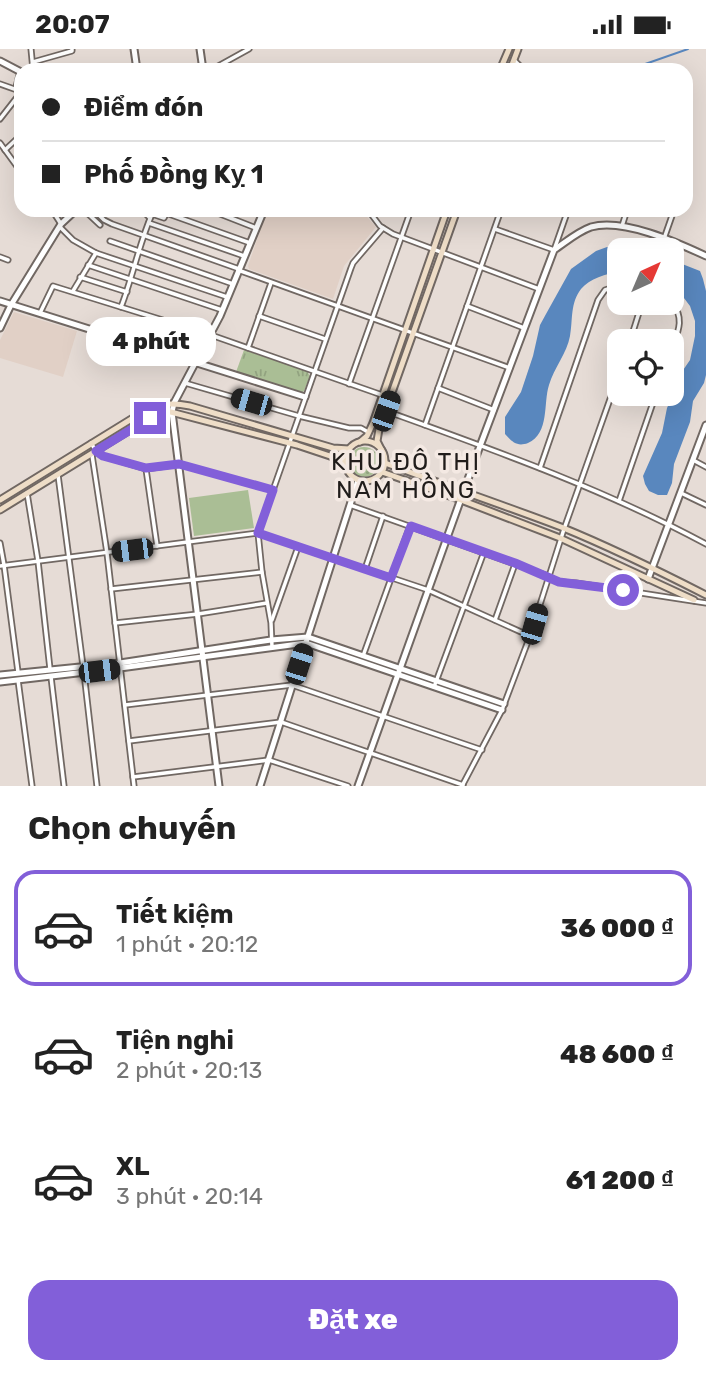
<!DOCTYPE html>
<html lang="vi">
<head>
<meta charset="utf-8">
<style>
	:root { --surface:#fff; --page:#f6f6f6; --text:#222; --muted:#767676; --line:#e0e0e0; --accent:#825fd9 }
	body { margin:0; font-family:Rubik,sans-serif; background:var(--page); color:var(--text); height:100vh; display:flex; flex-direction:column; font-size:26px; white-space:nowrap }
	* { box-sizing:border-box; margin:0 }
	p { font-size:23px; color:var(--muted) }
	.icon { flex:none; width:38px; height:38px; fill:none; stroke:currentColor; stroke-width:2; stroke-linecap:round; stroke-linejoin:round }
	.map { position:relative; height:737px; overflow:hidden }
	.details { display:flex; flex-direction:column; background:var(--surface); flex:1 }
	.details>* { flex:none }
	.top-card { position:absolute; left:14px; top:14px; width:679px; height:154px; border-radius:21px; box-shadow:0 7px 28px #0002; display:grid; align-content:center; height:154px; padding:0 28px; background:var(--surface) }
	.needle { width:46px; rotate:44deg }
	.buttons { position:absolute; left:607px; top:189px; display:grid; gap:14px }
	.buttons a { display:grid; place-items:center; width:77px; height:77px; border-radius:14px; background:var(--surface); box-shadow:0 7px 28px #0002; font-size:35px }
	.end { position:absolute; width:32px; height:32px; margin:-16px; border:9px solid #825fd9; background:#fff; box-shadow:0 0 0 4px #fff }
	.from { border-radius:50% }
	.bubble { position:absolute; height:49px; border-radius:21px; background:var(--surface); box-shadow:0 7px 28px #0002; font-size:23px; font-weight:800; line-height:49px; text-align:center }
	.car { position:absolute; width:21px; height:42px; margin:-21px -10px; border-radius:9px; box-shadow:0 0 5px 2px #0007; background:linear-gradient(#222 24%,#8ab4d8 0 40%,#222 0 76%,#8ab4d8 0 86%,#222 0) }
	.top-card b { display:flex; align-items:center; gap:24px; height:66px; font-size:26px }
	.top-card b+b { border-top:2px solid var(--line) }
	.top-card i { width:18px; height:18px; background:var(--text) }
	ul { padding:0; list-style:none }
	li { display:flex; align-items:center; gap:21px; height:116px; margin:0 14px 10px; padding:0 14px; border:4px solid transparent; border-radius:21px }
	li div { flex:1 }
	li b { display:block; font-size:26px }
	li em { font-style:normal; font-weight:800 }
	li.current { border-color:var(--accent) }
	li>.icon { width:63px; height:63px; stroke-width:1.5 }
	h2 { padding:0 28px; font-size:32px; line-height:84px }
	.primary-button { display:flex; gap:14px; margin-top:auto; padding:14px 28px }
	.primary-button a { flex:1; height:80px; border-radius:21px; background:var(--accent); color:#fff; font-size:28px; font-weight:800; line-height:80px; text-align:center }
	.status { display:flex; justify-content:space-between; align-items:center; height:49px; padding:0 35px; background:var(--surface); direction:ltr }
	.status svg { height:19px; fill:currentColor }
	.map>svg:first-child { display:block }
	.built { fill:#e1d0c6 }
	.grass { fill:url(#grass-dots) }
	.park { fill:url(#park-tufts) }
	.garden { fill:#aabe95 }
	.water { fill:#5987be }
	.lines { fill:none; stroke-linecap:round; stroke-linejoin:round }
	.stream { stroke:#5987be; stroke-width:2 }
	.minor-casing { stroke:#716863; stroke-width:7 }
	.tertiary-casing { stroke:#716863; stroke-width:9 }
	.secondary-casing { stroke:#716863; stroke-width:9 }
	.minor { stroke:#fff; stroke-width:3.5 }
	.tertiary { stroke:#fff; stroke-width:5 }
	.secondary { stroke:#eeddc7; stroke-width:5 }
	.route { stroke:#825fd9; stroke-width:9 }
	.labels { text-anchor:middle; stroke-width:7; stroke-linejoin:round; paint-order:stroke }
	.quarter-label { font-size:24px; letter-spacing:2px; fill:#201c1a; stroke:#f4e9e3 }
</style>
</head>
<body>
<div class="status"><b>20:07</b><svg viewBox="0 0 49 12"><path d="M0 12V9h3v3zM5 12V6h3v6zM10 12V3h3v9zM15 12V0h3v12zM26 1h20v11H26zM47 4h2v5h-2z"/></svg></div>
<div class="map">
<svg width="706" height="737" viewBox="0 0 706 737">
	<defs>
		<pattern id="grass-dots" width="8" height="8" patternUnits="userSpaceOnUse" patternTransform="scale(1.75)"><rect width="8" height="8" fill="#aabe95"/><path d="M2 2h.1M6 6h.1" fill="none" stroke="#92a380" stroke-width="1.8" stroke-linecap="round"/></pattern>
		<pattern id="park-tufts" width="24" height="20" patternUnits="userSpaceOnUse" patternTransform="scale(1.75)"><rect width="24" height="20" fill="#aabe95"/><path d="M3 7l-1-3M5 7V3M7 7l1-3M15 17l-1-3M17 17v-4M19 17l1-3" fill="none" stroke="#92a380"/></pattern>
	</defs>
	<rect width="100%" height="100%" fill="#e6dcd6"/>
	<g class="built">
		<polygon points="267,161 361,161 376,178 344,217 333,250 249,220 248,217"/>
		<polygon points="14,263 77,282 63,328 0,309 0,291"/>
	</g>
	<circle class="grass" cx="364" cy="413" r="15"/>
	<polygon class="park" points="244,301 307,322 310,327 304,342 302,344 236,323"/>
	<polygon class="garden" points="248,441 254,479 194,487 189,449"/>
	<g class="water">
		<path d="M607,198L625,201H620L619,223C607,224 589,230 581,240C570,254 573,271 570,287C567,304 554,319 549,336C543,354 550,384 528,394C517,398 512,393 505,385V368L521,343L533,307L540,276L546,265L571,220L596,202Z"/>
		<polygon points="672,211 700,222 703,230 706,242 706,326 704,334 693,352 690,373 674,415 672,434 667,446 658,446 649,442 645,435 643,427 662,384 667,359 672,348 677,330 690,311 695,287 695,272 690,257 681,245 672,238"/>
	</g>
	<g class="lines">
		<polyline class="stream" points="628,21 688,0"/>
		<g class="minor-casing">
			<g id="minor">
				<polyline points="31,0 33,21"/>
				<polyline points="514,11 524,21"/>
				<polyline points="33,13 72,2 72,0"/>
				<polyline points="211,21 249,0"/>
				<polyline points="0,35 17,41"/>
				<polyline points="0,70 18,47 18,42 16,38 20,22"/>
				<polyline points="0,94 21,123"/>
				<polyline points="5,101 21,86"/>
				<polyline points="52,161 61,175"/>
				<polyline points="84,161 100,176"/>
				<polyline points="94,161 104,171 112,175 239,220"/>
				<polyline points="142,161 150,169"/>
				<polyline points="210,161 256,179"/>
				<polyline points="254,161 263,162"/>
				<polyline points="368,161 380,177 393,185 539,240"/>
				<polyline points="166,164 250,194"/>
				<polyline points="149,174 244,207"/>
				<polyline points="622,177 627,161"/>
				<polyline points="60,178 73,191 96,204 227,248"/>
				<polyline points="495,180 554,201 568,161"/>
				<polyline points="110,192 233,235"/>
				<polyline points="660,201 674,161"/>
				<polyline points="0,208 8,211"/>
				<polyline points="88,216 222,261"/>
				<polyline points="238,221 510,319"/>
				<polyline points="80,228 127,243"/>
				<polyline points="73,242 96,204"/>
				<path d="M672,254C685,269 678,283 672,300"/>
				<polyline points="467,257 524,279"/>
				<path d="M121,258C133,227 139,195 152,165L164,169L168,161"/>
				<polyline points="40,264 53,237 211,286 382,346"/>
				<polyline points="259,267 325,290"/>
				<polyline points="630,292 642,254"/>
				<polyline points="147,298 155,274"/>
				<polyline points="248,299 271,234"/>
				<polyline points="185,334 299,367 349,379 361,379 368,383"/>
				<polyline points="349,335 411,161"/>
				<polyline points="438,339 494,361"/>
				<path d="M386,362C494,401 604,440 706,495"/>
				<polyline points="425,376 501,161"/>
				<polyline points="91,394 96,402 103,407 146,420 179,415 273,441"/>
				<polyline points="92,406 107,504 134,737"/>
				<polyline points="693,411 706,418"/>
				<polyline points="540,419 598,251 605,241 620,236"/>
				<polyline points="146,420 157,497"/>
				<polyline points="58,426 83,617"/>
				<polyline points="27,444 38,512 50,620"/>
				<polyline points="681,444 706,456"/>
				<polyline points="619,452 656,345"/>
				<polyline points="350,456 515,515 548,527 559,533 576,534 706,554"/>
				<polyline points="0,494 4,516 18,623"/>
				<polyline points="0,517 258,484 428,541 530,587"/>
				<polyline points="365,520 383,467"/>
				<polyline points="111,540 262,523"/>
				<polyline points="272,571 298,498"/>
				<polyline points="495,571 515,515"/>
				<polyline points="115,574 198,565 267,554"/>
				<polyline points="272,598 271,574 262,523 258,484 351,219 353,214 383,179"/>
				<polyline points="363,607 410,477"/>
				<polyline points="84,624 97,737"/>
				<polyline points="51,628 64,737"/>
				<polyline points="18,631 32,737"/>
				<polyline points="434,638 484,503"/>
				<polyline points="125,656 292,636 482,701"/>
				<polyline points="129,692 281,673 463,736"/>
				<polyline points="133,728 269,711 348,737"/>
				<polyline points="462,737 502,661 530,587 564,480 620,322"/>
			</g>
		</g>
		<g class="tertiary-casing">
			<g id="tertiary">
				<polyline points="134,0 137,21"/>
				<polyline points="200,0 203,21"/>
				<polyline points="0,12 21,23"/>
				<polyline points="0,252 305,348"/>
				<polyline points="0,279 11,256 61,175 76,161"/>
				<polyline points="648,530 706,376"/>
				<polyline points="0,626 120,614 271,591 308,588 504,655"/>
				<polyline points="0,633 120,619 306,594 502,661"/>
				<polyline points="219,737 172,363 174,354 220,267 264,161"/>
				<polyline points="260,737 358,431"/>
				<path d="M358,737L477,405L554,201C566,193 577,183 591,178C623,169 676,193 706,207"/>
			</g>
		</g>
		<g class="secondary-casing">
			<g id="secondary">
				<polyline points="500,21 509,0"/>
				<polyline points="510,21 518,0"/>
				<circle cx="365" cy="412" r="20"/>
				<polyline points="360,393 367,387 373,374 447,161"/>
				<polyline points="382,402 377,392 379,380 457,161"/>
				<path d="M385,414C444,436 503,456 561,478C610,498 659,522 706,546"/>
				<polyline points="382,423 461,451 560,489 694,551"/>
				<path d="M0,451L146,361C161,354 174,354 190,357L333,399L349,400"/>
				<polyline points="0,461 156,365 167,362 297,396 330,407 340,412 345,417"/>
			</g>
		</g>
		<use href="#minor" class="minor"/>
		<use href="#tertiary" class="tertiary"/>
		<use href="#secondary" class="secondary"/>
	</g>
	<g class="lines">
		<polyline class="route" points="150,369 96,402 103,407 146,419 179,415 273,441 258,484 391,529 411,477 515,514 559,533 623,541"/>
	</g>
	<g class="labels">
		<g class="quarter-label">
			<text x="406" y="421">KHU ĐÔ THỊ<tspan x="406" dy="28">NAM HỒNG</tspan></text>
		</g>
	</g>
</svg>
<div class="buttons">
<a><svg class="needle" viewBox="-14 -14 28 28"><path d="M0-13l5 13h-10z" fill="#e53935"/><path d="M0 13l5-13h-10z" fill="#767676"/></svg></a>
<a><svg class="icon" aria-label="locate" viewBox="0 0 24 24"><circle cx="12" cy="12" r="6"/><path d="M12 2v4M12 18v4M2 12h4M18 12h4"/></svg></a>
</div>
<i class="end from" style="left:623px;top:541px"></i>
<i class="end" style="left:150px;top:369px"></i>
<div class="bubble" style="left:86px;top:268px;width:130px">4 phút</div>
<i class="car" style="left:251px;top:353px;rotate:286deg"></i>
<i class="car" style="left:386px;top:362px;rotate:19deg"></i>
<i class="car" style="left:132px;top:501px;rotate:263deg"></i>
<i class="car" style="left:534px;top:575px;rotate:16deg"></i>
<i class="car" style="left:299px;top:615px;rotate:18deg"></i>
<i class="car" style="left:99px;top:622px;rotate:83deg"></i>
<div class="top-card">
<b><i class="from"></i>Điểm đón</b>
<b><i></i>Phố Đồng Kỵ 1</b>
</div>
</div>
<section class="details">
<h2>Chọn chuyến</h2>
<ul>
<li class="current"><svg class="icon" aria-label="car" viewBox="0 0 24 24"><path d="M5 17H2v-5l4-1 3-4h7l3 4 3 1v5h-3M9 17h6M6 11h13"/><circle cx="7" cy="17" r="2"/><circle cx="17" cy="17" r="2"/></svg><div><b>Tiết kiệm</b><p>1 phút · 20:12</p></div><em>36 000 ₫</em></li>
<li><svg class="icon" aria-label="car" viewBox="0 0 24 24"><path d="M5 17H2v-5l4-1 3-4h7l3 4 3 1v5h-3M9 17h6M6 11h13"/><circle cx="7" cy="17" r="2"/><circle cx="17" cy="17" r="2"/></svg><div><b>Tiện nghi</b><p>2 phút · 20:13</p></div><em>48 600 ₫</em></li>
<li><svg class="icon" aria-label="car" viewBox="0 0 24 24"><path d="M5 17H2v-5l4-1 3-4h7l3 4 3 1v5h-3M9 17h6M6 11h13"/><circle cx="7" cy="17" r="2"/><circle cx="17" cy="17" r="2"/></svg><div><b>XL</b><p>3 phút · 20:14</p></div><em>61 200 ₫</em></li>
</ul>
<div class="primary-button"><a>Đặt xe</a></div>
</section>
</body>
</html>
